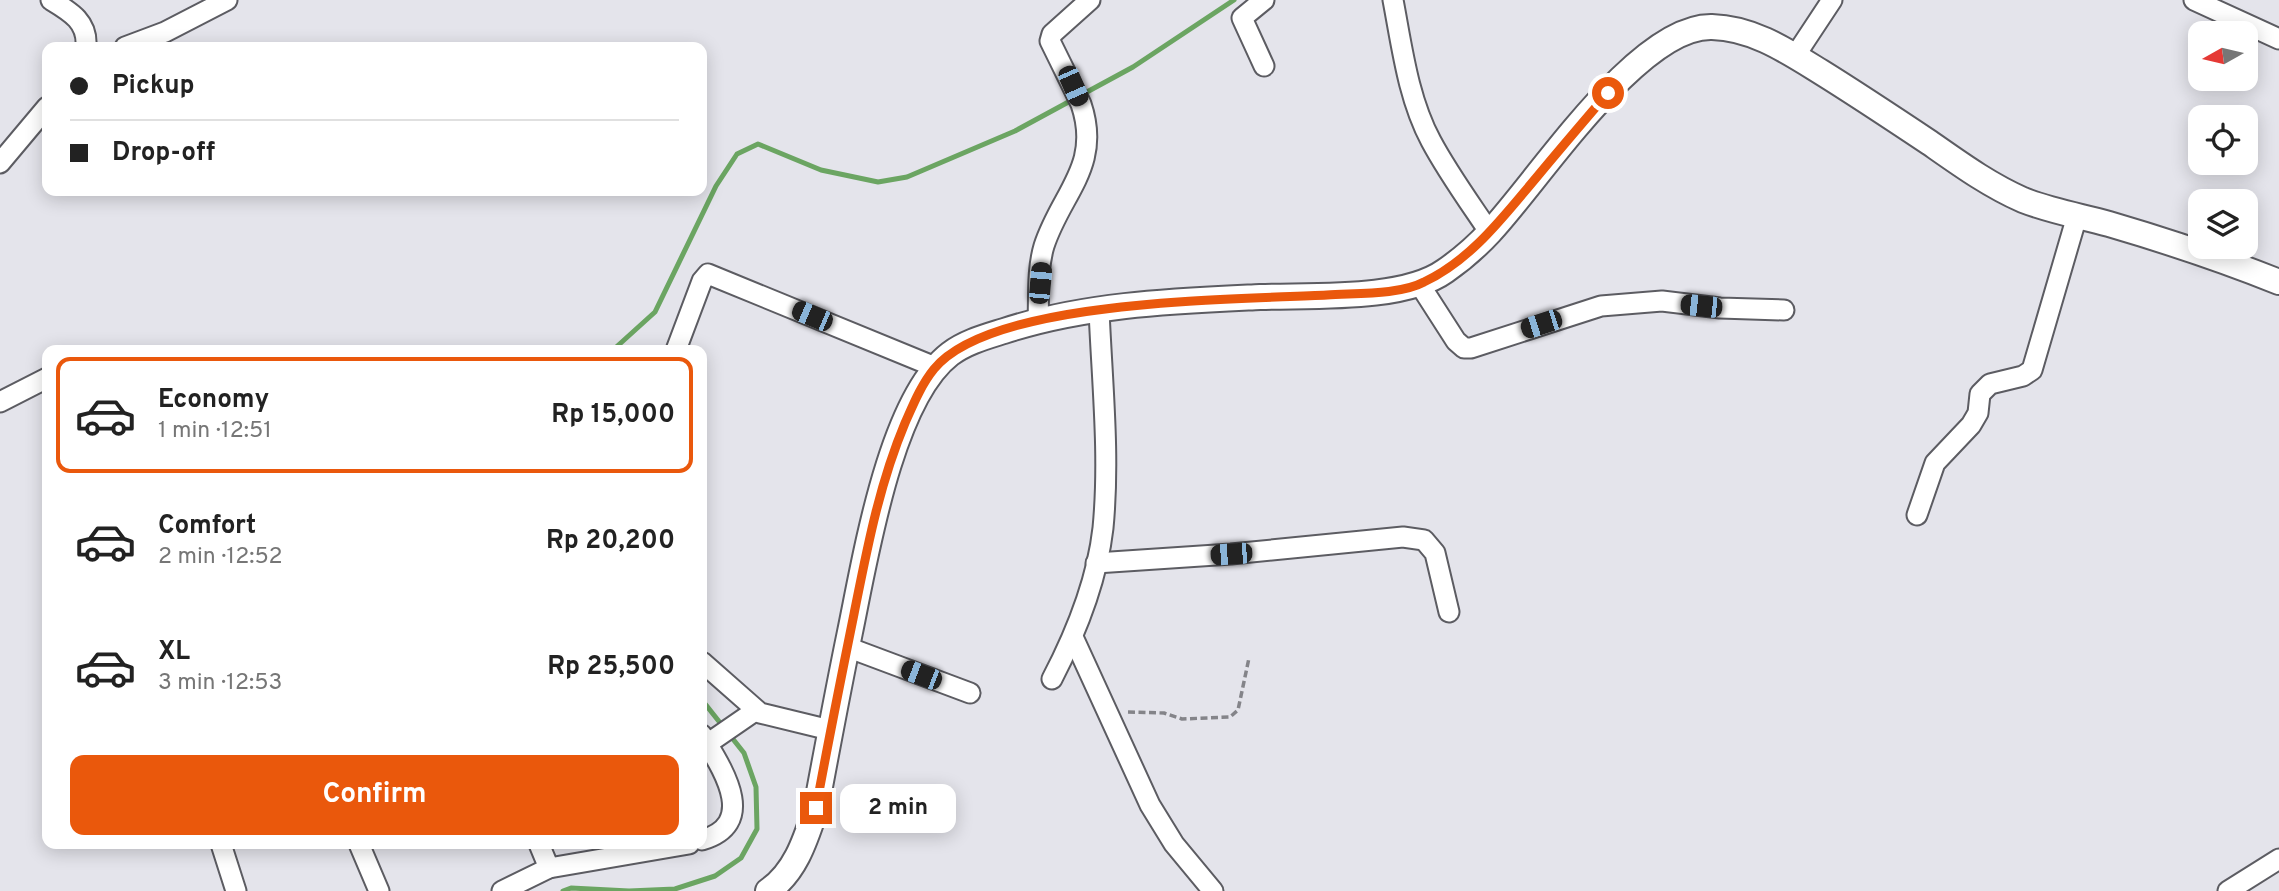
<!DOCTYPE html>
<html lang="en">
<head>
<meta charset="utf-8">
<style>
	:root { --surface:#fff; --page:#f2f2f2; --text:#222; --muted:#767676; --line:#e0e0e0; --accent:#ea580c }
	body { margin:0; font-family:Overpass,sans-serif; background:var(--page); color:var(--text); height:100vh; display:flex; flex-direction:column; font-size:26px; white-space:nowrap }
	* { box-sizing:border-box; margin:0 }
	p { font-size:23px; color:var(--muted) }
	.icon { flex:none; width:38px; height:38px; fill:none; stroke:currentColor; stroke-width:2; stroke-linecap:round; stroke-linejoin:round }
	.map { position:relative; flex:1; overflow:hidden }
	.panel { position:absolute; left:42px; top:345px; width:665px; height:504px; display:flex; flex-direction:column; background:var(--surface); border-radius:14px; box-shadow:0 4px 18px #0003 }
	.panel>* { flex:none }
	.top-card { position:absolute; left:42px; top:42px; width:665px; height:154px; border-radius:14px; box-shadow:0 4px 18px #0003; display:grid; align-content:center; height:154px; padding:0 28px; background:var(--surface) }
	.needle { width:46px; rotate:262deg }
	.fabs { position:absolute; left:2188px; top:21px; display:grid; gap:14px }
	.fabs a { display:grid; place-items:center; width:70px; height:70px; border-radius:14px; background:var(--surface); box-shadow:0 4px 18px #0003; font-size:35px }
	.end { position:absolute; width:32px; height:32px; margin:-16px; border:9px solid #ea580c; background:#fff; box-shadow:0 0 0 4px #fff }
	.from { border-radius:50% }
	.bubble { position:absolute; height:49px; border-radius:14px; background:var(--surface); box-shadow:0 4px 18px #0003; font-size:23px; font-weight:700; line-height:49px; text-align:center }
	.car { position:absolute; width:21px; height:42px; margin:-21px -10px; border-radius:9px; box-shadow:0 0 5px 2px #0007; background:linear-gradient(#222 24%,#8ab4d8 0 40%,#222 0 76%,#8ab4d8 0 86%,#222 0) }
	.top-card b { display:flex; align-items:center; gap:24px; height:66px; font-size:26px }
	.top-card b+b { border-top:2px solid var(--line) }
	.top-card i { width:18px; height:18px; background:var(--text) }
	ul { padding:12px 0 0; list-style:none }
	li { display:flex; align-items:center; gap:21px; height:116px; margin:0 14px 10px; padding:0 14px; border:4px solid transparent; border-radius:14px }
	li div { flex:1 }
	li b { display:block; font-size:26px }
	li em { font-style:normal; font-weight:700 }
	li.active { border-color:var(--accent) }
	li>.icon { width:63px; height:63px; stroke-width:1.5 }
	.button { display:flex; gap:14px; margin-top:auto; padding:14px 28px }
	.button a { flex:1; height:80px; border-radius:14px; background:var(--accent); color:#fff; font-size:28px; font-weight:700; line-height:80px; text-align:center }
	.map>svg:first-child { display:block }
	.lines { fill:none; stroke-linecap:round; stroke-linejoin:round }
	.stream { stroke:#6ba562; stroke-width:5 }
	.minor-casing { stroke:#5c5c62; stroke-width:23 }
	.tertiary-casing { stroke:#5c5c62; stroke-width:28 }
	.path { stroke:#848489; stroke-width:3.5; stroke-dasharray:7 3.5; stroke-linecap:butt }
	.minor { stroke:#fff; stroke-width:19 }
	.tertiary { stroke:#fff; stroke-width:24 }
	.route { stroke:#ea580c; stroke-width:9 }
</style>
</head>
<body>
<div class="map">
<svg width="2279" height="891" viewBox="0 0 2279 891">
	<rect width="100%" height="100%" fill="#e4e4eb"/>
	<g class="lines">
		<g class="stream">
			<polyline points="613,350 655,312 716,186 737,154 758,144 821,170 878,182 907,177 1015,131 1133,67 1234,0"/>
			<polyline points="563,891 571,888 629,891 675,889 715,876 741,858 757,829 756,787 744,753 702,700"/>
		</g>
		<g class="minor-casing">
			<g id="minor">
				<path d="M51,0C71,12 88,22 86,47"/>
				<path d="M1393,0C1402,47 1408,98 1431,141C1448,173 1470,203 1490,233"/>
				<polyline points="2194,0 2279,39"/>
				<polyline points="125,47 165,32 227,0"/>
				<polyline points="1795,56 1832,0"/>
				<polyline points="1264,66 1242,18 1264,0"/>
				<polyline points="0,163 47,107"/>
				<polyline points="1420,285 1456,341 1464,348 1471,348 1601,306 1662,301 1720,308 1784,310"/>
				<path d="M1038,322C1039,298 1037,269 1044,246C1061,193 1102,166 1081,104L1050,41L1052,34L1090,0"/>
				<polyline points="676,350 702,281 708,274 935,367"/>
				<polyline points="0,402 47,378"/>
				<polyline points="1917,515 1935,463 1971,425 1978,413 1980,394 1990,384 2023,376 2032,370 2077,216"/>
				<polyline points="1096,563 1231,554 1403,537 1424,540 1435,553 1449,612"/>
				<polyline points="1073,637 1150,805 1174,844 1213,891"/>
				<polyline points="847,647 970,693"/>
				<polyline points="702,662 760,713 830,730"/>
				<path d="M1052,679C1076,633 1097,581 1103,528C1110,456 1102,382 1099,310"/>
				<path d="M702,735C721,767 760,823 702,840"/>
				<polyline points="707,744 755,711"/>
				<polyline points="221,844 236,891"/>
				<polyline points="359,844 379,891"/>
				<polyline points="539,844 549,868"/>
				<polyline points="502,891 549,868 689,844"/>
				<polyline points="2228,891 2279,859"/>
			</g>
		</g>
		<g class="tertiary-casing">
			<path id="tertiary" d="M768,891C796,872 806,838 816,808C827,749 838,690 850,632C865,560 890,400 950,354C966,342 985,337 1004,331C1086,304 1175,301 1260,297C1312,295 1403,301 1445,271C1461,260 1477,246 1490,232C1539,180 1638,25 1712,27C1753,28 1787,51 1821,72C1858,95 1894,119 1930,143C1960,164 1989,185 2023,200C2051,211 2080,216 2109,224C2167,241 2224,260 2279,282"/>
		</g>
		<polyline class="path" points="1128,712 1164,713 1182,719 1230,717 1238,710 1249,658"/>
		<use href="#minor" class="minor"/>
		<use href="#tertiary" class="tertiary"/>
	</g>
	<g class="lines">
		<path class="route" d="M816,808C828,743 841,678 854,614C867,549 879,485 905,423C913,405 921,385 934,369C992,298 1237,300 1327,295C1355,293 1400,295 1424,282C1471,260 1503,217 1536,178C1560,149 1584,121 1608,93"/>
	</g>
</svg>
<div class="fabs">
<a><svg class="needle" viewBox="-14 -14 28 28"><path d="M0-13l5 13h-10z" fill="#e53935"/><path d="M0 13l5-13h-10z" fill="#767676"/></svg></a>
<a><svg class="icon" aria-label="locate" viewBox="0 0 24 24"><circle cx="12" cy="12" r="6"/><path d="M12 2v4M12 18v4M2 12h4M18 12h4"/></svg></a>
<a><svg class="icon" aria-label="layers" viewBox="0 0 24 24"><path d="M12 4l9 5-9 5-9-5zM3 14l9 5 9-5"/></svg></a>
</div>
<i class="end from" style="left:1608px;top:93px"></i>
<i class="end" style="left:816px;top:808px"></i>
<div class="bubble" style="left:840px;top:784px;width:116px">2 min</div>
<i class="car" style="left:1073px;top:86px;rotate:156deg"></i>
<i class="car" style="left:1040px;top:283px;rotate:5deg"></i>
<i class="car" style="left:1701px;top:306px;rotate:276deg"></i>
<i class="car" style="left:812px;top:316px;rotate:293deg"></i>
<i class="car" style="left:1541px;top:324px;rotate:252deg"></i>
<i class="car" style="left:1231px;top:554px;rotate:266deg"></i>
<i class="car" style="left:921px;top:675px;rotate:291deg"></i>
<div class="top-card">
<b><i class="from"></i>Pickup</b>
<b><i></i>Drop-off</b>
</div>
<section class="panel">
<ul>
<li class="active"><svg class="icon" aria-label="car" viewBox="0 0 24 24"><path d="M5 17H2v-5l4-1 3-4h7l3 4 3 1v5h-3M9 17h6M6 11h13"/><circle cx="7" cy="17" r="2"/><circle cx="17" cy="17" r="2"/></svg><div><b>Economy</b><p>1 min · 12:51</p></div><em>Rp 15,000</em></li>
<li><svg class="icon" aria-label="car" viewBox="0 0 24 24"><path d="M5 17H2v-5l4-1 3-4h7l3 4 3 1v5h-3M9 17h6M6 11h13"/><circle cx="7" cy="17" r="2"/><circle cx="17" cy="17" r="2"/></svg><div><b>Comfort</b><p>2 min · 12:52</p></div><em>Rp 20,200</em></li>
<li><svg class="icon" aria-label="car" viewBox="0 0 24 24"><path d="M5 17H2v-5l4-1 3-4h7l3 4 3 1v5h-3M9 17h6M6 11h13"/><circle cx="7" cy="17" r="2"/><circle cx="17" cy="17" r="2"/></svg><div><b>XL</b><p>3 min · 12:53</p></div><em>Rp 25,500</em></li>
</ul>
<div class="button"><a>Confirm</a></div>
</section>
</div>
</body>
</html>
